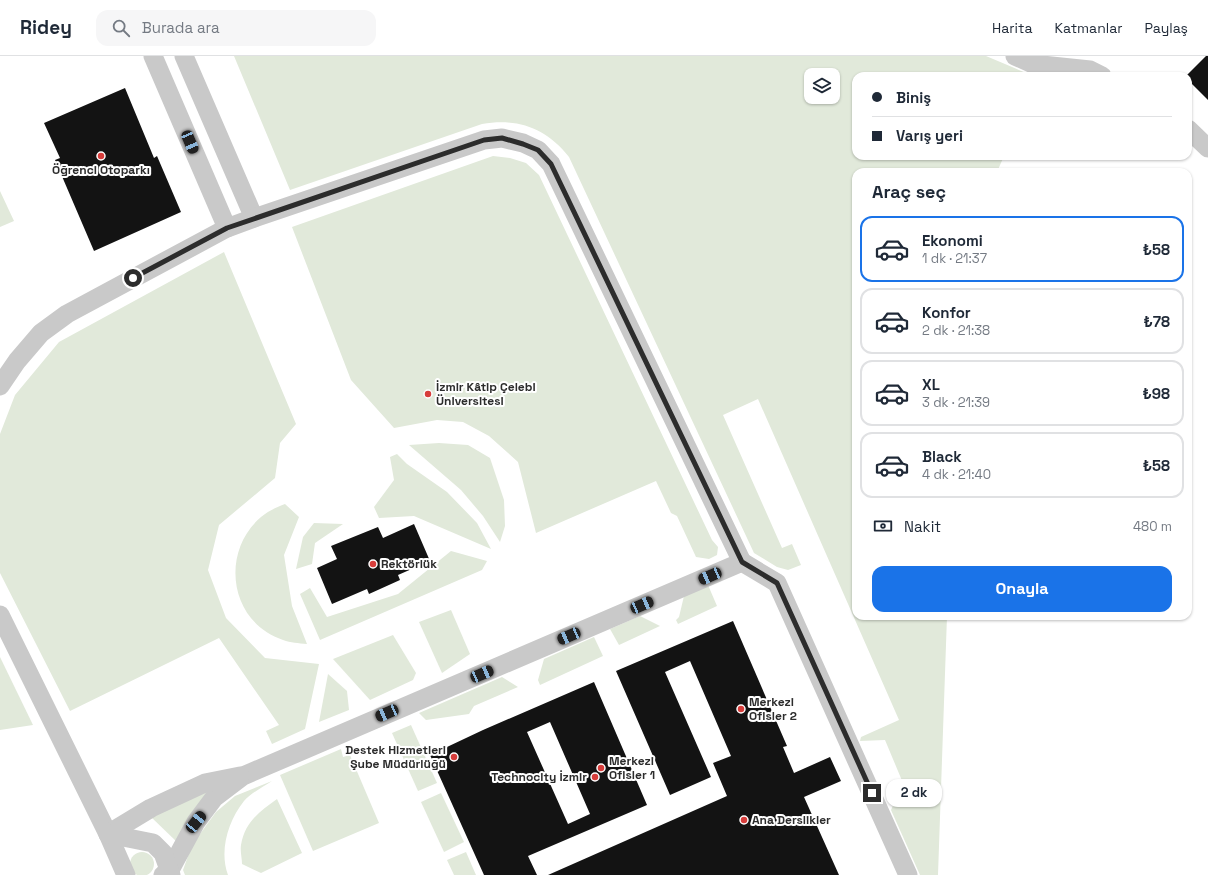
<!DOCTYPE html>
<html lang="tr">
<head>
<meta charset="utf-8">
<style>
	:root { --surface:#fff; --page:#f6f6f7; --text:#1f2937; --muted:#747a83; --line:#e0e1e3; --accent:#1a73e8 }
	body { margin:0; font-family:"Space Grotesk",sans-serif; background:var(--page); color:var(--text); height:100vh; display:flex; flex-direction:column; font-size:15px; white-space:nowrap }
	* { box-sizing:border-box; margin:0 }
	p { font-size:13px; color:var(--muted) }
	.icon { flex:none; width:22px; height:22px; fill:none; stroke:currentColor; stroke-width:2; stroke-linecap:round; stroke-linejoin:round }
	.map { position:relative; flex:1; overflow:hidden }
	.drawer { position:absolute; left:852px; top:112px; width:340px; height:452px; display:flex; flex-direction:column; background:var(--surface); border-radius:12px; box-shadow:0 1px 3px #0004 }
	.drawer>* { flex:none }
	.guide { position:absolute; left:852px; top:16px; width:340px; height:88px; border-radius:12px; box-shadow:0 1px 3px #0004; display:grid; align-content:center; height:88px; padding:0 20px; background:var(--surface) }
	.controls { position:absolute; left:804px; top:12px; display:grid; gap:8px }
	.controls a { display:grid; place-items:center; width:36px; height:36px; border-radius:8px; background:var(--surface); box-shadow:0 1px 3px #0004; font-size:20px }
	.end { position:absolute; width:18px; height:18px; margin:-9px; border:5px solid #2c2c2c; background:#fff; box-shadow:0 0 0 2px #fff }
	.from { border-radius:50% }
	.bubble { position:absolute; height:28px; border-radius:12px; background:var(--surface); box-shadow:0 1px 3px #0004; font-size:13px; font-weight:700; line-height:28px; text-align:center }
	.car { position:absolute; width:12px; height:24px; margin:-12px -6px; border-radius:5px; box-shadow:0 0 3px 1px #0007; background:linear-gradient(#222 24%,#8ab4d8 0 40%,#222 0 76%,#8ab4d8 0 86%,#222 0) }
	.guide b { display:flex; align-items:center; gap:14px; height:38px; font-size:15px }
	.guide b+b { border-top:1px solid var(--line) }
	.guide i { width:10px; height:10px; background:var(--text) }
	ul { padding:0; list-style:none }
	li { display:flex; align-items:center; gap:12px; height:66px; margin:0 8px 6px; padding:0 12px; border:2px solid var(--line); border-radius:12px }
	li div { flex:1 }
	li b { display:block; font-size:15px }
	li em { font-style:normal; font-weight:700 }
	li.current { border-color:var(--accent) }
	li>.icon { width:36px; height:36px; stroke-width:1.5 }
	h2 { padding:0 20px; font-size:18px; line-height:48px }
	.pay { display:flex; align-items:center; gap:10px; height:44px; padding:0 20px; font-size:15px }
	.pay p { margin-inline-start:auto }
	.cta { display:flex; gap:8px; margin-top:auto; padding:8px 20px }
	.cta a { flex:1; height:46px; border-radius:12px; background:var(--accent); color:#fff; font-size:16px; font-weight:700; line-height:46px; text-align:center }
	header { display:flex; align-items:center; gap:24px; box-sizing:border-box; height:56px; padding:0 20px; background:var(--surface); border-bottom:1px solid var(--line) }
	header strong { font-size:19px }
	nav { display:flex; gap:22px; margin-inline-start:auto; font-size:14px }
	.search { width:280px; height:36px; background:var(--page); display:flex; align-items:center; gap:10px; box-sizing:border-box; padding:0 14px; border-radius:12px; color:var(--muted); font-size:15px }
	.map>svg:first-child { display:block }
	.green { fill:#e1e9da; fill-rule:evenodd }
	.building { fill:#131313; fill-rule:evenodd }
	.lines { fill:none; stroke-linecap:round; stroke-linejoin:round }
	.tertiary { stroke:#c9c9c9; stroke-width:19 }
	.route { stroke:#2c2c2c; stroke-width:5 }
	.poi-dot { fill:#d73d3b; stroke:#fff; stroke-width:1.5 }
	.labels { text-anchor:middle; stroke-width:4; stroke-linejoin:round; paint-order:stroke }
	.poi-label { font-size:12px; font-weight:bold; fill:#2c2c2c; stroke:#fff; text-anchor:start }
</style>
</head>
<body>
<header>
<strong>Ridey</strong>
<div class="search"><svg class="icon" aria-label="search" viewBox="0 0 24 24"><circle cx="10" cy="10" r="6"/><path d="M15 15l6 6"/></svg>Burada ara</div>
<nav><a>Harita</a><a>Katmanlar</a><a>Paylaş</a></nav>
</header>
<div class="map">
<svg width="1208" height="819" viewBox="0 0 1208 819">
	<rect width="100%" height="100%" fill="#fff"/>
	<g class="green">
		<path d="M234,0H986L1033,20H856V100H1004L997,116H856V560H947L938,819H920L891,754L903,727L885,684L860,685L861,681L899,664L758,343L723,359L782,492L792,488L801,509L788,514L777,511L754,497L569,101C546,72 518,62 482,68L290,134ZM811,19H833V41H811Z"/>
		<polygon points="493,100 510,102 526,107 539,119 712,484 718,491 717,499 709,503 696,501 677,460 671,457 656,425 536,477 518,406 489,380 463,366 437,364 394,372 351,324 292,171"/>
		<polygon points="0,135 14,165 0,171"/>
		<polygon points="224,196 296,368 280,387 275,422 219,469 208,514 226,562 265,602 319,608 305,673 272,688 266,675 279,669 219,582 70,655 0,517 0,378 15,339 59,286"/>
		<polygon points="439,387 468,389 490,402 504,444 505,470 500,486 483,460 461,434 409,389"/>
		<polygon points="397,398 407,408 447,436 477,467 491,493 414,460 379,462 374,451 394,424 390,401"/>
		<path d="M285,448L299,461L284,499L292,550L307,588C298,587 291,587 283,584C229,566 220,496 261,461C268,455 277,451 285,448Z"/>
		<polygon points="314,467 343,468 315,487 312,508 296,513 303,481"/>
		<polygon points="451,495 487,505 482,514 320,584 300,538 310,532 327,561 398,538"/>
		<polygon points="708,529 717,550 678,568 676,564 679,561 684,540"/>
		<polygon points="451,554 470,598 442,617 419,566"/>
		<polygon points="640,560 660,570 619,589 610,573"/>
		<polygon points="393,579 416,617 413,624 370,644 333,603"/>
		<polygon points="594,581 603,600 540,629 538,624 544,603"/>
		<polygon points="0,601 33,669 0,674"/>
		<polygon points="328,618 347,635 349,654 319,666"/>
		<polygon points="502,621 518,631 474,650 469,658 426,664 419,657"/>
		<polygon points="411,669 437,727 418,735 392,677"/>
		<polygon points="341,693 343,701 350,699 379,767 313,795 280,719"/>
		<path d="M272,725C263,731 251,737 244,745C228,765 219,795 228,819H185L183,814L192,789L216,756L235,740Z"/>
		<polygon points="216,729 178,787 150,760"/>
		<polygon points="441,737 464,786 444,796 421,746"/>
		<path d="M277,743L302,797L261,817L242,808C242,802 240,795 241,789C245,766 259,756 277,743Z"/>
		<polygon points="466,796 476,819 454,819 447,804"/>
		<circle cx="142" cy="808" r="12"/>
	</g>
	<g class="building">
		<polygon points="1206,0 1208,0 1208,44 1188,24 1188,20 1186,20"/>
		<polygon points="125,32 154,102 157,100 181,156 94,195 55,104 60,102 44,67"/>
		<polygon points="414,468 430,505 398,519 400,524 369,538 367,533 332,548 317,512 337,503 331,490 378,471 383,482"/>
		<polygon points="733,565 787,690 783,691 794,717 830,701 841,725 804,741 839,819 548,819 727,740 713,707 731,700 690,605 665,616 711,721 670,739 616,615"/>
		<path d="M594,626L647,749L528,800L537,819H484L430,699L483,674ZM550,666L590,758L568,768L527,676Z"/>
	</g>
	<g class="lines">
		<g class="tertiary">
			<polyline points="153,0 227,172"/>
			<polyline points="184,0 254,162"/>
			<polyline points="1015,0 1033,8 1090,14 1102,20"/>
			<polyline points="1188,73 1208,92"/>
			<polyline points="0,330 17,305 41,277 67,258 227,172 254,162 484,84 502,82 523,87 538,94 551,108 742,506 243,720 214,742 196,766 170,814 163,819"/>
			<polyline points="742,506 777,527 908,819"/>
			<polyline points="0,559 108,778 126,819"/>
			<polyline points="108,778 151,752 205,727 240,720"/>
			<polyline points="108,778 153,787 163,797 171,819"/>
		</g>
	</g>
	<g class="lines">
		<polyline class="route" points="133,222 227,172 484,84 502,82 523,88 538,94 551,108 742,506 777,527 872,737"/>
	</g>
	<g class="poi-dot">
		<circle cx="101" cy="100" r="4"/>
		<circle cx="428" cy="338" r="4"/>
		<circle cx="373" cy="508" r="4"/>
		<circle cx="741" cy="653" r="4"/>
		<circle cx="454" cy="701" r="4"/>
		<circle cx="601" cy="712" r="4"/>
		<circle cx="595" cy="721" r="4"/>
		<circle cx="744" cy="764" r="4"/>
	</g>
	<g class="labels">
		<g class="poi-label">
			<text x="101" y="118" text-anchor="middle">Öğrenci Otoparkı</text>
			<text x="436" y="335">İzmir Kâtip Çelebi<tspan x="436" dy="14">Üniversitesi</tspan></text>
			<text x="381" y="512">Rektörlük</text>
			<text x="749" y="650">Merkezi<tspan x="749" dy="14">Ofisler 2</tspan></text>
			<text x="446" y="698" text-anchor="end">Destek Hizmetleri<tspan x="446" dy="14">Şube Müdürlüğü</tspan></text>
			<text x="609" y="709">Merkezi<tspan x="609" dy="14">Ofisler 1</tspan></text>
			<text x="587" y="725" text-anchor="end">Technocity İzmir</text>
			<text x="752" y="768">Ana Derslikler</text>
		</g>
	</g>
</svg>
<div class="controls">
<a><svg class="icon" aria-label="layers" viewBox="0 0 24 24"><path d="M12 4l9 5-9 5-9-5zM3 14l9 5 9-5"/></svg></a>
</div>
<i class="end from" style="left:133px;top:222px"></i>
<i class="end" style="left:872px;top:737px"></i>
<div class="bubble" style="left:886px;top:723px;width:56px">2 dk</div>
<i class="car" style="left:190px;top:86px;rotate:157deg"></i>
<i class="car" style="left:710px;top:520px;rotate:247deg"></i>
<i class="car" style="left:642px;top:549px;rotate:67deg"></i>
<i class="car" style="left:569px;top:580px;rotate:247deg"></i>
<i class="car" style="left:482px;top:618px;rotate:67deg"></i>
<i class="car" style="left:387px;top:657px;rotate:247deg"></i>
<i class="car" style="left:196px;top:766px;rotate:39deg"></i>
<div class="guide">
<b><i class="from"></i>Biniş</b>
<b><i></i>Varış yeri</b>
</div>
<section class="drawer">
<h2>Araç seç</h2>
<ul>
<li class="current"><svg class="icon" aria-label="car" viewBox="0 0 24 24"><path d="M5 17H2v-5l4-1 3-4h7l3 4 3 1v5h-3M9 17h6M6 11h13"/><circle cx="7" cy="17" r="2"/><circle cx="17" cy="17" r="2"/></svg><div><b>Ekonomi</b><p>1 dk · 21:37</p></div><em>₺58</em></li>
<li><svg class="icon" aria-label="car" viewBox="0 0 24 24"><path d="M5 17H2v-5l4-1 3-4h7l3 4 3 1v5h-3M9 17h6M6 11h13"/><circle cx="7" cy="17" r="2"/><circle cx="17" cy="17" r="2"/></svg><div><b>Konfor</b><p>2 dk · 21:38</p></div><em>₺78</em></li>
<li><svg class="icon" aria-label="car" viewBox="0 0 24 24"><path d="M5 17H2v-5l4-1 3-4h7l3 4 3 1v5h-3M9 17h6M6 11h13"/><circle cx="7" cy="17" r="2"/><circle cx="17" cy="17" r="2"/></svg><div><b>XL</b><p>3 dk · 21:39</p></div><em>₺98</em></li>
<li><svg class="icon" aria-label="car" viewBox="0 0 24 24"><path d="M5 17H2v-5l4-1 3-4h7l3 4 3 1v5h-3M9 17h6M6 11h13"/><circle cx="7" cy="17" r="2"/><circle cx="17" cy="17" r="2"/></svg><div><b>Black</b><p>4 dk · 21:40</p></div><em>₺58</em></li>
</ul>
<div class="pay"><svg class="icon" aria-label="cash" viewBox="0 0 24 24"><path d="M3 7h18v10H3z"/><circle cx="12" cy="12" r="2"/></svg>Nakit<p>480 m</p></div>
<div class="cta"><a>Onayla</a></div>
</section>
</div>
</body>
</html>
